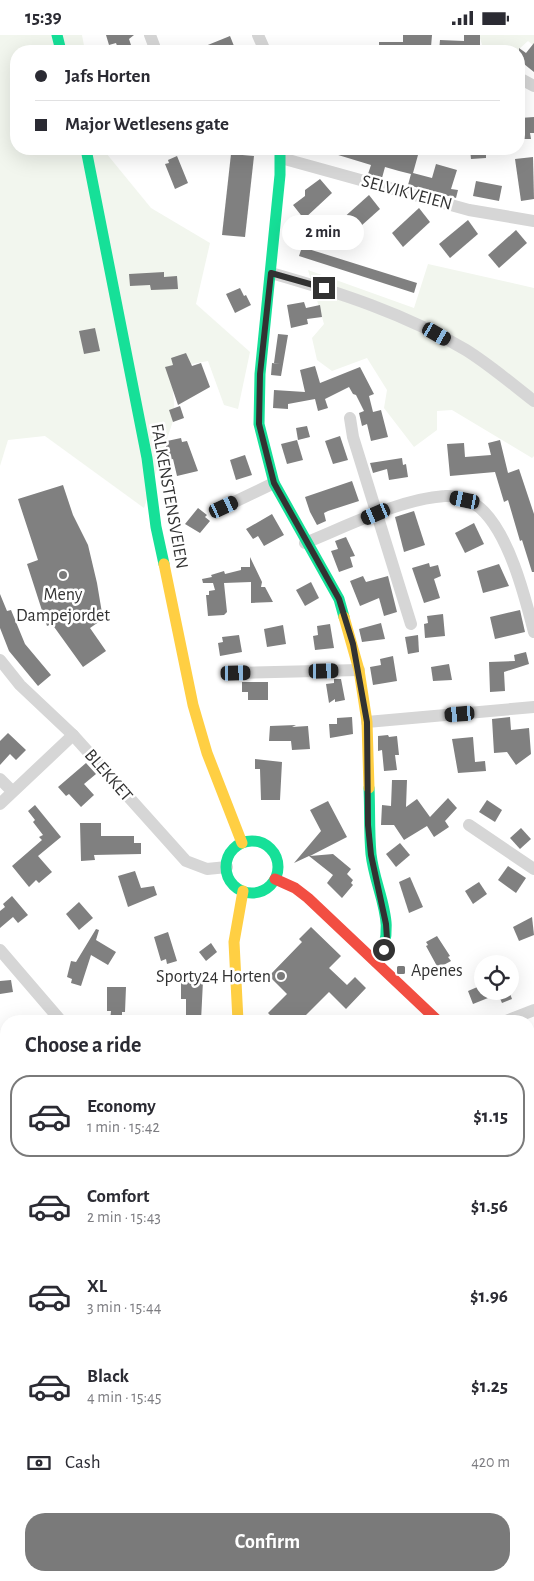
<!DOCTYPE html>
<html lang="en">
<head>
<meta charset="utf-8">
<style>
	:root { --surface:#fff; --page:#f7f7f7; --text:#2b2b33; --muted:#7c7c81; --line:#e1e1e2; --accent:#7a7a7a }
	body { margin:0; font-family:"Alegreya Sans",sans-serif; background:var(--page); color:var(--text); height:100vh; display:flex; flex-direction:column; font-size:19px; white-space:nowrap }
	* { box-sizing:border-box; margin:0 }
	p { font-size:16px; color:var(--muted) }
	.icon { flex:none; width:28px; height:28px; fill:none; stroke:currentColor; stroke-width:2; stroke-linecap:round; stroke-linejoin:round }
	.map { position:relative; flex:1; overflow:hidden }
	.drawer { position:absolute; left:0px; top:980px; width:535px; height:566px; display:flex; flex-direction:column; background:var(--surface); border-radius:20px 20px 0 0; box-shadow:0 5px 20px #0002 }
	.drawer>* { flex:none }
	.banner { position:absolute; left:10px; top:10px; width:515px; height:110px; border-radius:20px; box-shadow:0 5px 20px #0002; display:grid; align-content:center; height:110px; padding:0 25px; background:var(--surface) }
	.fabs { position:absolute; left:474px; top:920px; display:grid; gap:10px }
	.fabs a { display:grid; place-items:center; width:45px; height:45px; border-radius:50%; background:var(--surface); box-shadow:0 5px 20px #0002; font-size:25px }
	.end { position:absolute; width:22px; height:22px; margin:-11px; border:6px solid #323232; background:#fff; box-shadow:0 0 0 2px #fff }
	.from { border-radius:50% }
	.bubble { position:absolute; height:35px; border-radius:18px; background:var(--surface); box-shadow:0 5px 20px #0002; font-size:16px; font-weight:700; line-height:35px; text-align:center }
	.car { position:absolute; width:15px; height:30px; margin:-15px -8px; border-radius:6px; box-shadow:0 0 4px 1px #0007; background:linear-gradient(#222 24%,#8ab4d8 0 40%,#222 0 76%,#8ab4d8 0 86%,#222 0) }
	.banner b { display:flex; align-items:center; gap:18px; height:48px; font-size:19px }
	.banner b+b { border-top:1px solid var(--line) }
	.banner i { width:12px; height:12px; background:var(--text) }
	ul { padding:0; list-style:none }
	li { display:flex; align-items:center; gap:15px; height:82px; margin:0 10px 8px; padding:0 15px; border:2px solid transparent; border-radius:20px }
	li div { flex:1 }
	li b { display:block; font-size:19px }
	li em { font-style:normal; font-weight:700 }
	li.current { border-color:var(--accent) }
	li>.icon { width:45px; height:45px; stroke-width:1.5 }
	h2 { padding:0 25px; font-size:22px; line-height:60px }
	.pay { display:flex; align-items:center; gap:12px; height:55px; padding:0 25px; font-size:19px }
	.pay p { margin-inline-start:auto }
	.button { display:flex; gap:10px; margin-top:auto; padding:10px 25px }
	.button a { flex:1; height:58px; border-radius:20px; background:var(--accent); color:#fff; font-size:20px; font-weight:700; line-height:58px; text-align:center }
	.status { display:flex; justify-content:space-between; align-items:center; height:35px; padding:0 25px; background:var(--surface); direction:ltr }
	.status svg { height:14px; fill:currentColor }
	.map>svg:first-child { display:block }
	.green { fill:#f2f6ee }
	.building { fill:#808080 }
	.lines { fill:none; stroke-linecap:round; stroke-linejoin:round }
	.street { stroke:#d6d6d6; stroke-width:12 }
	.fast { stroke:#16e098; stroke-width:11 }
	.slow { stroke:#ffcf43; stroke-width:11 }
	.jam { stroke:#f24e42; stroke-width:11 }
	.route { stroke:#323232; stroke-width:6 }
	.poi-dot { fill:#7a7a7a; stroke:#fff; stroke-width:2 }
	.labels { text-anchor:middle; stroke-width:5; stroke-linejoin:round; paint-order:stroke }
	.street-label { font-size:18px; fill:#323232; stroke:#fff }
	.poi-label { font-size:18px; fill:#323232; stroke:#fff }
</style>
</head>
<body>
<div class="status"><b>15:39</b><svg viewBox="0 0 49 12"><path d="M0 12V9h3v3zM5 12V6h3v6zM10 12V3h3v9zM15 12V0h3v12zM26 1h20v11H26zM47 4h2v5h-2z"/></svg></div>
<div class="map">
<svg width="534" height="1546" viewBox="0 0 534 1546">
	<rect width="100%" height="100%" fill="#fff"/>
	<g class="green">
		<polygon points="0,0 82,0 85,16 16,16 16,114 105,114 106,118 151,173 210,208 196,269 250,317 238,374 224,370 208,326 171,333 175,380 144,473 45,401 8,405 0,431"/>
		<polygon points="479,0 534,0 534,11 528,6 517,16 484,16"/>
		<polygon points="428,229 534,253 534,421 532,423 452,375 437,376 437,395 414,412 384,373 387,355 367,323 332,336 317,325 312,303 324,289 308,235 414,273"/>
		<polygon points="6,1383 6,1425 0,1430 0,1391"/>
		<polygon points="74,1540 124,1540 122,1546 68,1546"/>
	</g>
	<g class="building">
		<polygon points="106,0 134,0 129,4 133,16 119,16 116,8 109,10"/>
		<polygon points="403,0 432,0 431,12 404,11 404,16 379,16 379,7 403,7"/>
		<polygon points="464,0 480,0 480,16 439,16 440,5 464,6"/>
		<polygon points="230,1 236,16 193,16"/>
		<polygon points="534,8 534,37 519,25 519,13 526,18"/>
		<polygon points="534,82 534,98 530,98 531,104 522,104 520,83"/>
		<polygon points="325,114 379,114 415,119 418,120 413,138 432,143 436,129 457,135 451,154 458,155 456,163 408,150 411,139 399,136 385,132 382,143 368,139 371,130 325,116"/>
		<polygon points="470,114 486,114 486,123 471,124"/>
		<polygon points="231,119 254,121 245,202 222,200"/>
		<polygon points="177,121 188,148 175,154 165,129 169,128 168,125"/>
		<polygon points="533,122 534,164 521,166 515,124"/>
		<polygon points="320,144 332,158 304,184 293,170 305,161 305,155"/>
		<polygon points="476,146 502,151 499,166 473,161"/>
		<polygon points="369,160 380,174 352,199 341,185"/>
		<polygon points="419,173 430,187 403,212 392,198"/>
		<polygon points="468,185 478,199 450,223 439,209"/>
		<polygon points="516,195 527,208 499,233 488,220"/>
		<polygon points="302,212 417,248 414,258 299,221"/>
		<polygon points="164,237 164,242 177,241 178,254 151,255 150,250 130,251 129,239"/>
		<polygon points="240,253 244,261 246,260 251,270 235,278 226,259"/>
		<polygon points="304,267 306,273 320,270 322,282 307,284 308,289 291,293 287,270"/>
		<polygon points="95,293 100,316 84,319 79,296"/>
		<polygon points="278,299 288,300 281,341 271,340 272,328 280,329 274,328"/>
		<polygon points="186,318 192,331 201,328 210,352 178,370 165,332 173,330 171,323"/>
		<polygon points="315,331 320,348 360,332 374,359 369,361 373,377 381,375 388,402 371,406 367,389 362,391 359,378 364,376 356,360 353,359 349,352 325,364 328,373 318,376 315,364 288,369 288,374 273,373 274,355 305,357 300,335"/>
		<polygon points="180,371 184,383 173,387 169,375"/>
		<polygon points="307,391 310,402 298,405 296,393"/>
		<polygon points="340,401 348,425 333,429 325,406"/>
		<polygon points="181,403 182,407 187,406 198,436 177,441 173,424 169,425 166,411 168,410 167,406"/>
		<polygon points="297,405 303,425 287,429 281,409"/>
		<polygon points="500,405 508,438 519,434 534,479 534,537 532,537 522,505 520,506 508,465 504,467 495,437 450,441 447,409 464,408 465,422 491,420 488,408"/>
		<polygon points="245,420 252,440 236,445 230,425"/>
		<polygon points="402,423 403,430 406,429 408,442 389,445 387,434 373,438 370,428"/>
		<polygon points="352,446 359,466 328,476 324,478 326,486 317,490 310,477 305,462"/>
		<polygon points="63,450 73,480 88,510 97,548 103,584 90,593 106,616 83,632 52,589 47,591 27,529 38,525 18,464"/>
		<polygon points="198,473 207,480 205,482 210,486 200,498 185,489"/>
		<polygon points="414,476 425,510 404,517 395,482"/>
		<polygon points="272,479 284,500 264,511 258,501 253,504 246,494"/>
		<polygon points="474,488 484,509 465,518 455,498"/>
		<polygon points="346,502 355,521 350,522 353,532 339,537 331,516 338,514 335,506"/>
		<polygon points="250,522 262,547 261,552 265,552 273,567 251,568 251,547 224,548 227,577 224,580 208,581 206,560 209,560 209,556 215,555 213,548 203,548 202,544 212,542 211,540 224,536 225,539 241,535 241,532 250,532"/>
		<polygon points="429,528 430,532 438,530 441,541 434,544 440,563 424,568 412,533"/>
		<polygon points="499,529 509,551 483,558 477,536"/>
		<polygon points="363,541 366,547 388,541 397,577 384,581 379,563 360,571 350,546"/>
		<polygon points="311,547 319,563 305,571 296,555"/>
		<polygon points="0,559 7,576 11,575 25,609 51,640 38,651 9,616 0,593"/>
		<polygon points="520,575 525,597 495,604 490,582"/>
		<polygon points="443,579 445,601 425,603 424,589 428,588 427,581"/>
		<polygon points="381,588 385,604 362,607 359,594"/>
		<polygon points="330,589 334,613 315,615 313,601 318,600 317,591"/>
		<polygon points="283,590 286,609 267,612 264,594"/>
		<polygon points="239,600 242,617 220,621 218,608 223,607 222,602"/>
		<polygon points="418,600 419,617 408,619 405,602"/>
		<polygon points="526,617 529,629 504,637 505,656 490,657 489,627 515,626 514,620"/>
		<polygon points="393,621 397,646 373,650 370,632 381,630 380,624"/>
		<polygon points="449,629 452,645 433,646 431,632"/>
		<polygon points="334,644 341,644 345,665 335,667 335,664 329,668 326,649 334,648"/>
		<polygon points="242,647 268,647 268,665 248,665 248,657 242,657"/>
		<polygon points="352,682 353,699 330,703 329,689 337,689 337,683"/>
		<polygon points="510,682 511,695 529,693 531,719 516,730 507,717 494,718 492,684"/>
		<polygon points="296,690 292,692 308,691 310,714 292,715 291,706 269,706 270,691"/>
		<polygon points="8,698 26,715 16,725 10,719 0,730 0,706"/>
		<polygon points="388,700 389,702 397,701 399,720 395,720 397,735 384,736 382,715 378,716 378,701"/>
		<polygon points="473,702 475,727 485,726 486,736 458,738 452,704"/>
		<polygon points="255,724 282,727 280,765 261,765 260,734 255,734"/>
		<polygon points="86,728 96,739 84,749 94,760 81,772 69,759 66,761 58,752"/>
		<polygon points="392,745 407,745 406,772 417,764 430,782 448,763 457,773 445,786 449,792 434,802 427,791 404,805 394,790 381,790 382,770 391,771"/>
		<polygon points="487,765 502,775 495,787 479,777"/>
		<polygon points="328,766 347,802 310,821 333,819 351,834 347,839 353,845 351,848 353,850 342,863 327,848 333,840 309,821 294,828 321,796 310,775"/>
		<polygon points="35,770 61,802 38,821 52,837 39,848 36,845 29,852 12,831 42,805 39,802 43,800 33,787 35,785 28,776"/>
		<polygon points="80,788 101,788 101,801 134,801 134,808 141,808 141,819 94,820 95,825 81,826"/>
		<polygon points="521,793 531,804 520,814 510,803"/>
		<polygon points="400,808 410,820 396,832 386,819"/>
		<polygon points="508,831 526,843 516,858 498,845"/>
		<polygon points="135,836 141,853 154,851 157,860 128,872 118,841"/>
		<polygon points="410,842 423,872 409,878 399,847"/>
		<polygon points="479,847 487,859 473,869 465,856"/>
		<polygon points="12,861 28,880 18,888 13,882 0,893 0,876 5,872 3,869"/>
		<polygon points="79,867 93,883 79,895 66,879"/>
		<polygon points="532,882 534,900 519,906 513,892"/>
		<polygon points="311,892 341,921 329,933 347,950 355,942 366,953 346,974 329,957 300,986 276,986 268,978 287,959 269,941 302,907 299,904"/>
		<polygon points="96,894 99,895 96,905 116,917 108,930 91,920 81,951 71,948 72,944 67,942 71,926 76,927"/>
		<polygon points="168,897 177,926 167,929 166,924 161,926 154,902"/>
		<polygon points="437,901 450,921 448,922 451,926 438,933 426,911 428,910 426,907"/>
		<polygon points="211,908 217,917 206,926 199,917"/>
		<polygon points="11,945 13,957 0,959 0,946"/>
		<polygon points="181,946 203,946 201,986 186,986 186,964 181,964"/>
		<polygon points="482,950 482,956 509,956 512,964 502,968 498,959 473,969 468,956"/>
		<polygon points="107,952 126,952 125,977 122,977 122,986 110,986 111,976 107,976"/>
	</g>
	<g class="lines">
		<g class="street">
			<polyline points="150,0 156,16"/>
			<polyline points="258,0 265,16"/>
			<polyline points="519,43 534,51"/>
			<polyline points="281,123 469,175 534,186"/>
			<path d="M271,238C338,257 406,279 466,315C490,330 512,349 534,366"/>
			<polyline points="350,383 353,402 411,589"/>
			<polyline points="224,472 274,448"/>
			<path d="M305,508C347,491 400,464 445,461C456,460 472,466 480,473C509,498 525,562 534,597"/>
			<polyline points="0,625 20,650 73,700 186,826 207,834 227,832"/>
			<polyline points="236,638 359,635"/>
			<polyline points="367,687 534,672"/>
			<polyline points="0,744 12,756"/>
			<polyline points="0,769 73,700"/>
			<polyline points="469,790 534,834"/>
			<polyline points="0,915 61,986"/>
			<polyline points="506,986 534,975"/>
			<polyline points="0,1261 6,1261"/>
			<polyline points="171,1540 171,1546"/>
		</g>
		<g class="fast">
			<polyline points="57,0 61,16"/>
			<polyline points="86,114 147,423 156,492 164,529"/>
			<polyline points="280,114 280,140 260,339 259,389 274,448 339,564 344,582"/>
			<path d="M369,753C370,774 369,797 371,819C375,857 400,891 376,927"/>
			<circle cx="252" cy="832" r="26"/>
			<polyline points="529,1070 534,1075"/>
			<polyline points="529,1308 534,1326"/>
			<polyline points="0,1372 6,1370"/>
			<polyline points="257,1540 258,1546"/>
		</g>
		<g class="slow">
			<polyline points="164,529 193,670 207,718 242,808"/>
			<polyline points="344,582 359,635 367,687 369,753"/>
			<polyline points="238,986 234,907 243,856"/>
		</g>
		<polyline class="jam" points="275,844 295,853 308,863 438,986"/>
	</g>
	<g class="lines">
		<polyline class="route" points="324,253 271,238 260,339 259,389 274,448 339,564 353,609 367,687 368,790 371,820 386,889 387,904 384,915"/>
	</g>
	<g class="poi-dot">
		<circle cx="63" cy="540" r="5"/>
		<rect x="396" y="930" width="10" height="10" rx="2.5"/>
		<circle cx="281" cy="941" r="5"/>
	</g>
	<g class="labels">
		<g class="street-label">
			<text transform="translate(407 157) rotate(15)" y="6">SELVIKVEIEN</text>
			<text transform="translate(170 461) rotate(80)" y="6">FALKENSTENSVEIEN</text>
			<text transform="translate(109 740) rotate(49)" y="6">BLEKKET</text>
		</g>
		<g class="poi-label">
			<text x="63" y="565">Meny<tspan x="63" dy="21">Dampejordet</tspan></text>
			<text x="411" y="941" text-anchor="start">Apenes</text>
			<text x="271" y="947" text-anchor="end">Sporty24 Horten</text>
		</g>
	</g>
</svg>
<div class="fabs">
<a><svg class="icon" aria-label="locate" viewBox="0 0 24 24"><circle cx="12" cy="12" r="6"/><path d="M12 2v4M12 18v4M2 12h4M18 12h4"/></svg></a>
</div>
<i class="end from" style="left:384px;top:915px"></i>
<i class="end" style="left:324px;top:253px"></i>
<div class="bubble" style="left:282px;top:180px;width:82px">2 min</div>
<i class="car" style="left:437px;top:299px;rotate:120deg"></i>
<i class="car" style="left:465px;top:465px;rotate:282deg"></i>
<i class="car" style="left:224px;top:472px;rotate:65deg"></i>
<i class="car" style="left:376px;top:479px;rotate:247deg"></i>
<i class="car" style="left:324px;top:636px;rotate:89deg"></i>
<i class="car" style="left:236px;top:638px;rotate:89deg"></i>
<i class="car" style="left:460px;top:679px;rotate:265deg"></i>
<div class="banner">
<b><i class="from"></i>Jafs Horten</b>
<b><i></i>Major Wetlesens gate</b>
</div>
<section class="drawer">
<h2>Choose a ride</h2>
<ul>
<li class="current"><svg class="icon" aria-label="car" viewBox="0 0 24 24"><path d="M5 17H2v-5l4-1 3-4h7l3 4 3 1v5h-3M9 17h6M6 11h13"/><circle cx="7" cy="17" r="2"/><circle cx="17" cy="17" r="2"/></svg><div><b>Economy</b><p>1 min · 15:42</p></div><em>$1.15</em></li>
<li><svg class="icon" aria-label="car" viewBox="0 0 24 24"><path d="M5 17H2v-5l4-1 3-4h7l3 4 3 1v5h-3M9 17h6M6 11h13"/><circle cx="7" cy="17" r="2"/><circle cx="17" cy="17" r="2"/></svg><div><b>Comfort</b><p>2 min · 15:43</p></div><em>$1.56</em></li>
<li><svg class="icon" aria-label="car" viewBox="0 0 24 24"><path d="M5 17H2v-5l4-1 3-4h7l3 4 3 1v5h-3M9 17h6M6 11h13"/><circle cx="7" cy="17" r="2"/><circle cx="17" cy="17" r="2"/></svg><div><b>XL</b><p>3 min · 15:44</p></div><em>$1.96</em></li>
<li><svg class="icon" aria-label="car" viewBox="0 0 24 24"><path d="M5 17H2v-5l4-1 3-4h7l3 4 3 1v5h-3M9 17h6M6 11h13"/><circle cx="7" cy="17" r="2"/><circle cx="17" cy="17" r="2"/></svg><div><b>Black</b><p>4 min · 15:45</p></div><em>$1.25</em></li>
</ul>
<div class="pay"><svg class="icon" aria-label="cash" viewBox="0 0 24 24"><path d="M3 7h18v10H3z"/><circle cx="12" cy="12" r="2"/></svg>Cash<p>420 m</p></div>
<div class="button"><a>Confirm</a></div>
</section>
</div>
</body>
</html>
